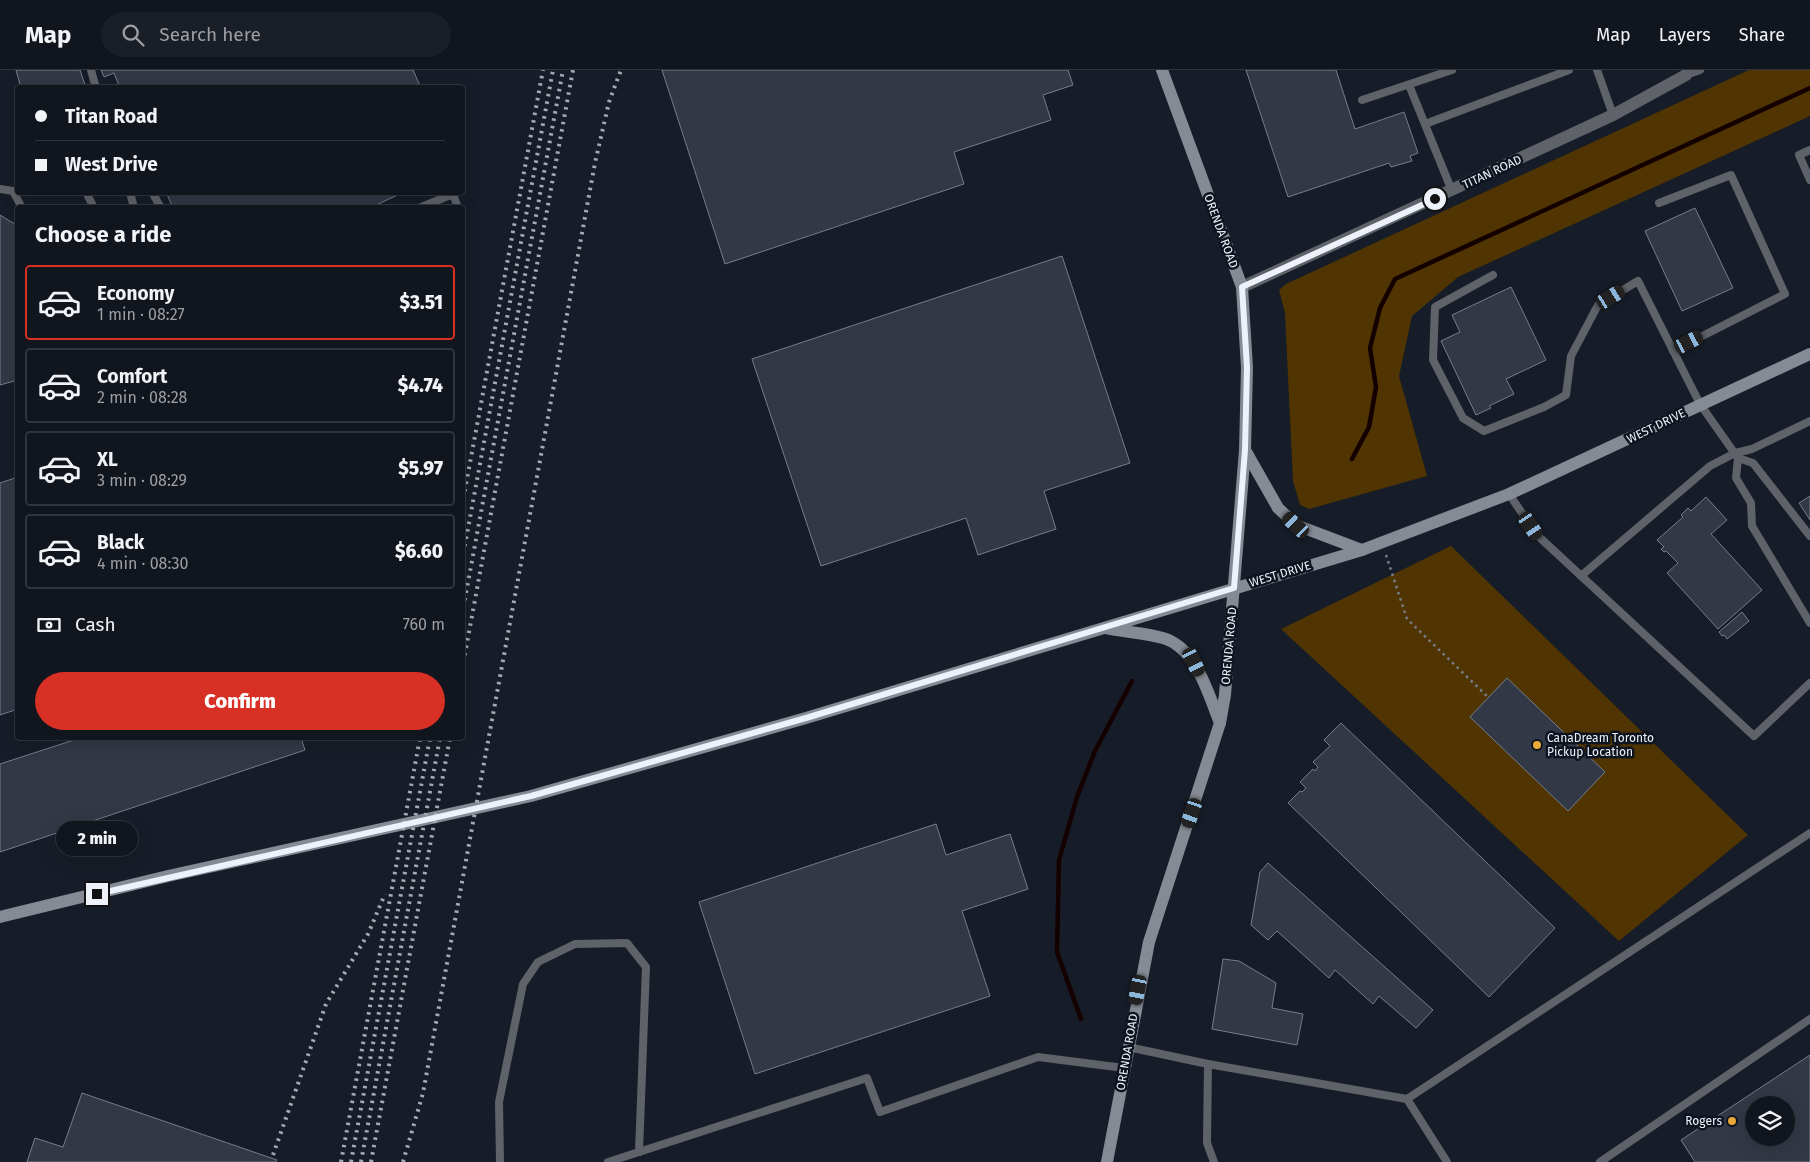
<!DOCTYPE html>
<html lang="en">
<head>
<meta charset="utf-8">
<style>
	:root { --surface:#11161e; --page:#1a1f27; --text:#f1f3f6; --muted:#9c9fa4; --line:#30353c; --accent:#d93025 }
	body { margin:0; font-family:"Fira Sans",sans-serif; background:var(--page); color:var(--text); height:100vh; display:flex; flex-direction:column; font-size:19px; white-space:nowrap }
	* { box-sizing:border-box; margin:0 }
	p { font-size:16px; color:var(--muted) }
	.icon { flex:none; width:28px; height:28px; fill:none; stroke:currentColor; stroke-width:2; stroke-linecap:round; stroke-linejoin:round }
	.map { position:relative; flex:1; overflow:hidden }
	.details { position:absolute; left:15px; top:135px; width:450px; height:535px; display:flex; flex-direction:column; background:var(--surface); border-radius:5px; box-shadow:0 5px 20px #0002,0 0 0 1px var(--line) }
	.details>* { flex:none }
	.banner { position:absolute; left:15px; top:15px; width:450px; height:110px; border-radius:5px; box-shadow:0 5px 20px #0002,0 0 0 1px var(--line); display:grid; align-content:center; height:110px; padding:0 20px; background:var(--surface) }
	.buttons { position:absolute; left:1745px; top:1026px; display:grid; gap:10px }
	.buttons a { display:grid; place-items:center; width:50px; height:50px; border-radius:50%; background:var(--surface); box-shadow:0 5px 20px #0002,0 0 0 1px var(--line); font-size:25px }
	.end { position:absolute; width:22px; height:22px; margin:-11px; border:6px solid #edf1f9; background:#111; box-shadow:0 0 0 2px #111 }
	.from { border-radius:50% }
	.bubble { position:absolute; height:35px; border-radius:18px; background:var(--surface); box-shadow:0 5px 20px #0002,0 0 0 1px var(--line); font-size:16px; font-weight:800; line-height:35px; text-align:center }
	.car { position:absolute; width:15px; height:30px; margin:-15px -8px; border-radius:6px; box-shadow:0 0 4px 1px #0007; background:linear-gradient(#222 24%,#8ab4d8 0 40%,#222 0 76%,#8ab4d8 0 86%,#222 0) }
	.banner b { display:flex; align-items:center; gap:18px; height:48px; font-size:19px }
	.banner b+b { border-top:1px solid var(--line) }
	.banner i { width:12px; height:12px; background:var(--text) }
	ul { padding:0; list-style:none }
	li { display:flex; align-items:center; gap:15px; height:75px; margin:0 10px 8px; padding:0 10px; border:2px solid var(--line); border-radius:5px }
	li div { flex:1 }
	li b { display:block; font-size:19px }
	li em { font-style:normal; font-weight:800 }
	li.on { border-color:var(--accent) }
	li>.icon { width:45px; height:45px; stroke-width:1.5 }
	h2 { padding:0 20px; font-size:22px; line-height:60px }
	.pay { display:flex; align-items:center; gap:12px; height:55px; padding:0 20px; font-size:19px }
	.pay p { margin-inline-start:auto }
	.cta { display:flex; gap:10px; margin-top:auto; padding:10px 20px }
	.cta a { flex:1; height:58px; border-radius:30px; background:var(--accent); color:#fff; font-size:20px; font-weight:800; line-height:58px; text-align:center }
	header { display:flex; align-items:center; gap:30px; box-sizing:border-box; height:70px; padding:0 25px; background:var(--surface); border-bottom:1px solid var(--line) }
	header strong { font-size:24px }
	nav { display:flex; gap:28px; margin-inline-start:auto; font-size:18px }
	.search { width:350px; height:45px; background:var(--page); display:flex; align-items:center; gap:12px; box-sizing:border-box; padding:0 18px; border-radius:28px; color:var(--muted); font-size:19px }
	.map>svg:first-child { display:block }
	.green { fill:#503502 }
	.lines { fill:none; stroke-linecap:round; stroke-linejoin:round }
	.stream { stroke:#150000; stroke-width:4.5 }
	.building { fill:#323845; stroke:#757d8b; fill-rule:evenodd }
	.path { stroke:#787d87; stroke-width:2.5; stroke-dasharray:2.5 4; stroke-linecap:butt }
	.lane { stroke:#5f6268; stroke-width:8 }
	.street { stroke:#5f6268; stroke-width:12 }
	.secondary { stroke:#858a94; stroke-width:12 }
	.rail { stroke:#a5a9b2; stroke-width:4; stroke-dasharray:2.5 5; stroke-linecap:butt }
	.route { stroke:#edf1f9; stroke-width:6 }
	.poi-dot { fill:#eba93a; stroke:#0e141f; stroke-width:2 }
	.labels { text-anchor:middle; stroke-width:5; stroke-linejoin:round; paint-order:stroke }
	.street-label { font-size:12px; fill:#edf1f9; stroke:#0e141f }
	.poi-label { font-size:12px; fill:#edf1f9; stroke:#0e141f; text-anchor:start }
</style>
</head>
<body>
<header>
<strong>Map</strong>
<div class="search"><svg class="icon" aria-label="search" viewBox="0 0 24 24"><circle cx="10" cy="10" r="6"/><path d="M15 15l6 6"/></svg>Search here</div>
<nav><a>Map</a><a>Layers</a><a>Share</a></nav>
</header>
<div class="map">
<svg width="1810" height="1092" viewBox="0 0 1810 1092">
	<rect width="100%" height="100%" fill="#171d28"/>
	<g class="green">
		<polygon points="1749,0 1810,0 1810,46 1458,207 1412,246 1399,306 1427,406 1309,439 1300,435 1293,411 1285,243 1279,220 1286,214"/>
		<polygon points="1451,476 1748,765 1619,871 1281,559"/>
	</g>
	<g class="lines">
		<g class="stream">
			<polyline points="1352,389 1369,357 1376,317 1370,278 1380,238 1395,209 1810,18"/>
			<polyline points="1081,949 1057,882 1059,790 1077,727 1095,681 1132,611"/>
		</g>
	</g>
	<g class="building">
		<polygon points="16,0 80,0 86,18 21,18"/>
		<polygon points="101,0 413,0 421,18 120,18 114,3 104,7"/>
		<polygon points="662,0 1068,0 1073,15 1043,25 1051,50 954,82 964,114 725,194"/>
		<polygon points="1246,0 1336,0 1355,59 1404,42 1418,83 1410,86 1412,91 1391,97 1389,93 1288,127"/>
		<polygon points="166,122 404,122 370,138 173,138"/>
		<polygon points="1695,138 1733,218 1682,241 1645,161"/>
		<polygon points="0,145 18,156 18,310 0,315"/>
		<polygon points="1062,186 1130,393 1044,421 1056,459 978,485 966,448 821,496 752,289"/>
		<polygon points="1511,217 1546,290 1506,309 1514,324 1489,336 1491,338 1476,345 1441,271 1460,262 1452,245"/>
		<polygon points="18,407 18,639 0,645 0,413"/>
		<polygon points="1810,426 1810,450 1799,433"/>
		<polygon points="1706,427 1727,450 1711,464 1762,520 1718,559 1667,503 1678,493 1666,481 1664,482 1661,479 1664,477 1657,470 1683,447 1681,445 1688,438 1691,441"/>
		<polygon points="1742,542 1749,551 1727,569 1724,565 1722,566 1719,562"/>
		<polygon points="1507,608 1605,702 1568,741 1470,647"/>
		<polygon points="1341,653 1555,858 1489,927 1288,733 1300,721 1302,722 1306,718 1300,712 1313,699 1315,701 1318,697 1313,692 1330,676 1324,670"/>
		<polygon points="80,668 301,668 305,680 0,782 0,694"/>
		<polygon points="936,754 946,785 1010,764 1028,819 962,841 990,926 755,1004 699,832"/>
		<polygon points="1268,793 1433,940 1416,958 1379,926 1373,934 1335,900 1329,908 1277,861 1268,870 1251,855 1260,802"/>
		<polygon points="1223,889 1239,891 1276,913 1272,938 1303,944 1297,975 1212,959"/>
		<path d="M1810,985V1092H1695L1681,1070ZM1754,1035H1786V1068H1754Z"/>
		<polygon points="82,1023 277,1090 276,1092 27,1092 35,1068 63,1077"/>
	</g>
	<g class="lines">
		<polyline class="path" points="1386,485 1407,549 1489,628"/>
		<g class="lane">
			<polyline points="91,0 96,18"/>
			<polyline points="1597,0 1613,45"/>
			<polyline points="1685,3 1686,5 1700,0"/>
			<polyline points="1409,15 1452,121"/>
			<polyline points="1362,30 1452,0"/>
			<polyline points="1425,54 1569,0"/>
			<polyline points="1810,80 1799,85 1810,110"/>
			<polyline points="0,119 13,121 22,138"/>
			<polyline points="86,122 94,138"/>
			<polyline points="130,122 134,138"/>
			<polyline points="152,122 161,138"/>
			<polyline points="1659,133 1731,105 1785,224 1673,281"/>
			<polyline points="419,138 453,124 458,138"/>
			<polyline points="462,151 462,156"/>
			<polyline points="1493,205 1435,237 1433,290 1463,348 1484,361 1544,337 1566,325 1571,286 1598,235 1638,211 1700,334 1738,388 1736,408 1751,433 1752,456 1810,553"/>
			<polyline points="1738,388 1753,393 1810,466"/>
			<polyline points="1509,424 1537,465 1754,666 1810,613"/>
			<polyline points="1581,506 1710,396 1735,383 1752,379 1810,351"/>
			<polyline points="1128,977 1208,994 1407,1029 1810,763"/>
			<polyline points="1208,994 1207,1073 1214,1092"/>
			<polyline points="1407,1029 1447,1092"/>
			<polyline points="500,1092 499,1032 523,914 538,892 575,874 627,873 646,897 639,1082"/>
			<polyline points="608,1092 867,1008 880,1042 1038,987 1124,998"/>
			<polyline points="1600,1092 1810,949"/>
		</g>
		<polyline class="street" points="1242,217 1613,45 1686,5"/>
		<g class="secondary">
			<polyline points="1245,380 1278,438 1296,455 1362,480"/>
			<path d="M1105,558C1124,562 1145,563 1163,568C1197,578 1208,624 1220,653"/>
			<polyline points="0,847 168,806 531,726 806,648 1362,480 1509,424 1810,284"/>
			<polyline points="1107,1092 1149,872 1220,653 1225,625 1245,380 1247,298 1242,217 1162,0"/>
		</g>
		<g class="rail">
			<polyline points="462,436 543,0"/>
			<polyline points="462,491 553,0"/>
			<polyline points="462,545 563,0"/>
			<polyline points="462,600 573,0"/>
			<polyline points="273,1085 326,934 368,864 385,824"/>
			<polyline points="341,1092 420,668"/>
			<polyline points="351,1092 430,668"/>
			<polyline points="361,1092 440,668"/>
			<polyline points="371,1092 450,668"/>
			<polyline points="403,1092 423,1023 595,93 609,32 621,0"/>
		</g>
	</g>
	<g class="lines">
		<polyline class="route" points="97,824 531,726 806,648 1234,518 1245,380 1247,298 1242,217 1435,129"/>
	</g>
	<g class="poi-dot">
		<circle cx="1537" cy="675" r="5"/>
		<circle cx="1732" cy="1051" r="5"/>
	</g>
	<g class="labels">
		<g class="street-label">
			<text transform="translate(1492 102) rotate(-25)" y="4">TITAN ROAD</text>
			<text transform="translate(1221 161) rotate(70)" y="4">ORENDA ROAD</text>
			<text transform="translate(1656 356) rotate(-26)" y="4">WEST DRIVE</text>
			<text transform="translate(1280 504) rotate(-17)" y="4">WEST DRIVE</text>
			<text transform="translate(1229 576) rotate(-85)" y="4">ORENDA ROAD</text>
			<text transform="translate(1127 982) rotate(-80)" y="4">ORENDA ROAD</text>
		</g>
		<g class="poi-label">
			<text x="1547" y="672">CanaDream Toronto<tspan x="1547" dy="14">Pickup Location</tspan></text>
			<text x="1722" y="1055" text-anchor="end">Rogers</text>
		</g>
	</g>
</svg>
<div class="buttons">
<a><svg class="icon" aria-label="layers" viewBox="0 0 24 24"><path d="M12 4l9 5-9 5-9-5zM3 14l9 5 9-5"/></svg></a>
</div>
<i class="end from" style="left:1435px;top:129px"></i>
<i class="end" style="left:97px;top:824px"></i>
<div class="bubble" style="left:56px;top:751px;width:82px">2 min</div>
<i class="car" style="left:1611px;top:227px;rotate:59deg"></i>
<i class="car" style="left:1689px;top:272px;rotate:63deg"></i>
<i class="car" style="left:1296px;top:455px;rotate:313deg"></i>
<i class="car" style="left:1531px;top:456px;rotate:146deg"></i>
<i class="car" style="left:1194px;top:592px;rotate:153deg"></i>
<i class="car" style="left:1192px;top:743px;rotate:199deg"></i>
<i class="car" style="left:1138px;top:920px;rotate:191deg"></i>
<div class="banner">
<b><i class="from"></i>Titan Road</b>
<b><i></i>West Drive</b>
</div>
<section class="details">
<h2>Choose a ride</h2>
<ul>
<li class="on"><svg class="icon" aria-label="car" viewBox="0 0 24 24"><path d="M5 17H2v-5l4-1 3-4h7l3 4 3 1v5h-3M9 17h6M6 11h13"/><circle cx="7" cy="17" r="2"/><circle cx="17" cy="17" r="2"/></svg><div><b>Economy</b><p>1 min · 08:27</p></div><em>$3.51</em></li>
<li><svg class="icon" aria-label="car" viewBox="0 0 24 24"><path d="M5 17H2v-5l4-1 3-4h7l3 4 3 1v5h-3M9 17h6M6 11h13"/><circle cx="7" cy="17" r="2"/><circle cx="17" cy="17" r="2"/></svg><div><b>Comfort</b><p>2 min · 08:28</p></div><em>$4.74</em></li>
<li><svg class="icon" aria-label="car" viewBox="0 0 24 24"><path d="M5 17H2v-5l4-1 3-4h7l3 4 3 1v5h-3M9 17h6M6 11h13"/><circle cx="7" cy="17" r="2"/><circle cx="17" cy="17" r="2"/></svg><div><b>XL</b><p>3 min · 08:29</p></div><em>$5.97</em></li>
<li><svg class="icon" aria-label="car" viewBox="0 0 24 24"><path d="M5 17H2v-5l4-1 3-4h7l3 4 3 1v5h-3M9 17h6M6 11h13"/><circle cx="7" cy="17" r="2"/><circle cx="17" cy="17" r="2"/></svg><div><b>Black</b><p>4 min · 08:30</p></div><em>$6.60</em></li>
</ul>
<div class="pay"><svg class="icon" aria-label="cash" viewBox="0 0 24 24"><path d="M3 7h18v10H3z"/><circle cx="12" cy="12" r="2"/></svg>Cash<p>760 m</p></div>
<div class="cta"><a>Confirm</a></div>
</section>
</div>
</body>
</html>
